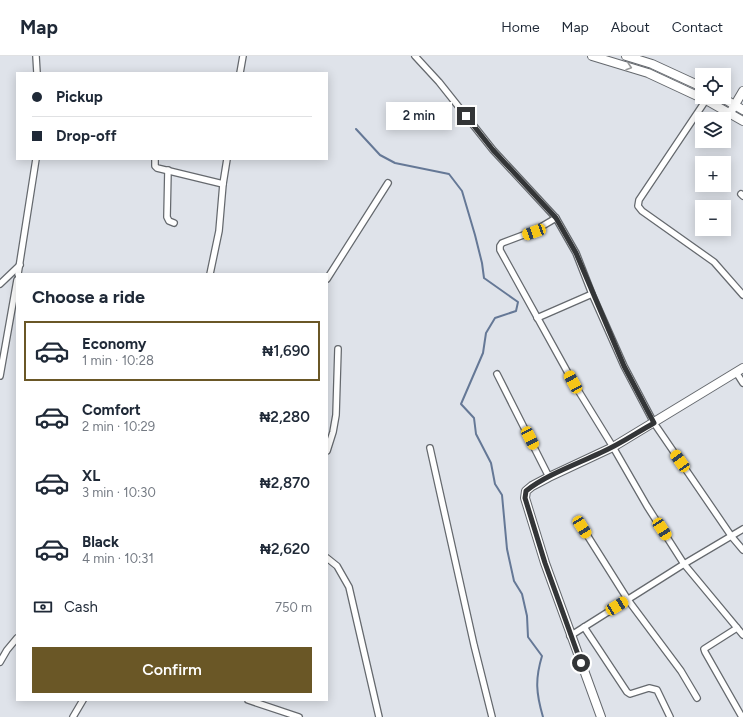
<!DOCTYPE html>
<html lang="en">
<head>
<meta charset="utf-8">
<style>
	:root { --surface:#fff; --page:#f2f2f3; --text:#1f2937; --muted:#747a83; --line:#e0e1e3; --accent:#6a5726 }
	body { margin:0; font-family:Figtree,sans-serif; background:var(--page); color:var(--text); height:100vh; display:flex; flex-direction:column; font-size:15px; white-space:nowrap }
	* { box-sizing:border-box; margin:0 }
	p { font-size:13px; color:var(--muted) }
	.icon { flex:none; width:22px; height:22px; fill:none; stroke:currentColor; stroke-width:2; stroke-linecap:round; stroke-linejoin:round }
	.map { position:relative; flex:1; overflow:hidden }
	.details { position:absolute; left:16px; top:217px; width:312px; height:428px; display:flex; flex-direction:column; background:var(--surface); border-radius:0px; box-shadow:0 2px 10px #0003 }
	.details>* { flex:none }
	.guide { position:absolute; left:16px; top:16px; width:312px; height:88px; border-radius:0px; box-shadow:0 2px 10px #0003; display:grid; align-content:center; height:88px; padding:0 16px; background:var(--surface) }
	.controls { position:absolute; left:695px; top:12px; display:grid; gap:8px }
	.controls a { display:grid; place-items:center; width:36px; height:36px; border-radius:0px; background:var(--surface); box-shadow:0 2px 10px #0003; font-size:20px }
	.end { position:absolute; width:18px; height:18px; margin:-9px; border:5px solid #333537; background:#fff; box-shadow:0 0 0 2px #fff }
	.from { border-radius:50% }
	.bubble { position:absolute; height:28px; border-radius:0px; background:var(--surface); box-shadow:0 2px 10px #0003; font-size:13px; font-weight:600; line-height:28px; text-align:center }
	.car { position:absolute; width:12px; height:24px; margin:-12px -6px; border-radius:5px; box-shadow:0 0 3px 1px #0007; background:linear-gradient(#f5c518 24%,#345 0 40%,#f5c518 0 76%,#345 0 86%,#f5c518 0) }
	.guide b { display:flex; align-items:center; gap:14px; height:38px; font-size:15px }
	.guide b+b { border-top:1px solid var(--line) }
	.guide i { width:10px; height:10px; background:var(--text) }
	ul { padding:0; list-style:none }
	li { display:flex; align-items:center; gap:12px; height:60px; margin:0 8px 6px; padding:0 8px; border:2px solid transparent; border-radius:0px }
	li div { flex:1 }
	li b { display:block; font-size:15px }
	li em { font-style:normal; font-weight:600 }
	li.current { border-color:var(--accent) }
	li>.icon { width:36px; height:36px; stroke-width:1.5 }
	h2 { padding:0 16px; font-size:18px; line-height:48px }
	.pay { display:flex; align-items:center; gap:10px; height:44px; padding:0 16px; font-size:15px }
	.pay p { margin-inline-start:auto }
	.action { display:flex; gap:8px; margin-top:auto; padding:8px 16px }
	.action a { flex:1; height:46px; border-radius:0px; background:var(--accent); color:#fff; font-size:16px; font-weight:600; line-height:46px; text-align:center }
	header { display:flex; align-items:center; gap:24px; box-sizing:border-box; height:56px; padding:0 20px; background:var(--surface); border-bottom:1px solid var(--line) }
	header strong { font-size:19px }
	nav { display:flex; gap:22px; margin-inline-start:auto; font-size:14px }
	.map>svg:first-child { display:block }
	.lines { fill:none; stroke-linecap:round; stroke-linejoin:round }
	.stream { stroke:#657896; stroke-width:2 }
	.street-casing { stroke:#65696e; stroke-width:8 }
	.secondary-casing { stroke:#65696e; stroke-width:10 }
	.street { stroke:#fff; stroke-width:5.5 }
	.secondary { stroke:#fff; stroke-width:8 }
	.oneway { stroke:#999a9b }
	.route { stroke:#333537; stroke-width:5 }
</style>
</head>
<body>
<header>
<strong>Map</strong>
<nav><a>Home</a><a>Map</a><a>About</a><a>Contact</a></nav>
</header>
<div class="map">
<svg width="743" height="661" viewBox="0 0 743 661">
	<rect width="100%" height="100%" fill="#dfe3ea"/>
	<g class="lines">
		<path class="stream" d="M356,73L380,99L395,107L449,118L462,135L475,179L482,207L484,222L518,246L516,255L495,262L486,277L483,297L461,348L474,362L476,378L491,407L495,428L502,439L507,493L514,525L522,538L527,560L528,581L542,600C535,623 536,637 543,661"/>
		<g class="street-casing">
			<g id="street">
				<polyline points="36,0 37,17"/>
				<polyline points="415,0 439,26 493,94 556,162 576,197 592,238 624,310 654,367 732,481 743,494"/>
				<polyline points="240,17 243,0"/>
				<polyline points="706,44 639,144 638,150 642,155 714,206 743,239"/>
				<polyline points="155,103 155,110 157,112 223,128"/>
				<polyline points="168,114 167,161 169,165 174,167"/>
				<polyline points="741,138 743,140"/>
				<polyline points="556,162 534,175 502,187 500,190 500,194 573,326 613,391 647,450 684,508 743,579"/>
				<polyline points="18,218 36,103"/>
				<polyline points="210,218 219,175 223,128 227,103"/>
				<polyline points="327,223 388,127"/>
				<polyline points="0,228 20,209"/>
				<polyline points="537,262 592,238"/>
				<polyline points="736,316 743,327"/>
				<polyline points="497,318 549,421"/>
				<polyline points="0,320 17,224"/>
				<polyline points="430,392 474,589 492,661"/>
				<polyline points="327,395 333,376 336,359 338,293"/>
				<polyline points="582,471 628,544 681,615 697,642"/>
				<polyline points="327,502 337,510 349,531 379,661"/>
				<polyline points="584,571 627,636 630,638 649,632 657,634 670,661"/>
				<polyline points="737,572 704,593 705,596 742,661"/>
				<polyline points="570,580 684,508 743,473"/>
				<polyline points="0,606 7,594 17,582"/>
				<polyline points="248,644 299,661"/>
				<polyline points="73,661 83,644"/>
			</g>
		</g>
		<g class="secondary-casing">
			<g id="secondary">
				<polyline points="592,0 648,17 706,44 743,65"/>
				<polyline points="626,0 652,8 702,31"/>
				<polyline points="721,41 743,54"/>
				<polyline points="730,57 743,35"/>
				<polyline points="601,661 545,507 525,442 526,435 532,430 549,421 613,391 743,312"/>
			</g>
		</g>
		<use href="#street" class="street"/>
		<use href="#secondary" class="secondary"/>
	</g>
	<defs><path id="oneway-chevron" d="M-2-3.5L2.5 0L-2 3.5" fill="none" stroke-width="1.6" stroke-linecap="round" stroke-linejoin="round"/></defs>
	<use class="oneway" href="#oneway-chevron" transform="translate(629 11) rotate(18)"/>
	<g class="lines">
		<path class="route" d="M466,60L493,94L556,162L576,197L624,310L654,367C636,377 619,389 600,397C577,408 546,419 526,435L525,442L545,507L581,607"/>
	</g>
</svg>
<div class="controls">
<a><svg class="icon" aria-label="locate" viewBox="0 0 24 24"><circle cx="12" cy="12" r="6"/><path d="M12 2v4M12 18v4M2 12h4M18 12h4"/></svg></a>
<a><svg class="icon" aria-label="layers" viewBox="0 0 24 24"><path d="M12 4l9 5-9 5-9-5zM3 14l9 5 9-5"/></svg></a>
<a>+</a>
<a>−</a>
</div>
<i class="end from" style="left:581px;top:607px"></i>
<i class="end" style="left:466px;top:60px"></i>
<div class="bubble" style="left:386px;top:46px;width:66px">2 min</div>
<i class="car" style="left:534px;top:176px;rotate:250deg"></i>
<i class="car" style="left:573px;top:326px;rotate:331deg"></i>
<i class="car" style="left:530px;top:382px;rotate:153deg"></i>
<i class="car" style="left:680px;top:405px;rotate:325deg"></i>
<i class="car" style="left:582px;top:471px;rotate:148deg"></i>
<i class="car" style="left:662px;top:473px;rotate:147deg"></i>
<i class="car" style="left:617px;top:550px;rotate:59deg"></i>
<div class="guide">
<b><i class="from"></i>Pickup</b>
<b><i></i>Drop-off</b>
</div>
<section class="details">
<h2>Choose a ride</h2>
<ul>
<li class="current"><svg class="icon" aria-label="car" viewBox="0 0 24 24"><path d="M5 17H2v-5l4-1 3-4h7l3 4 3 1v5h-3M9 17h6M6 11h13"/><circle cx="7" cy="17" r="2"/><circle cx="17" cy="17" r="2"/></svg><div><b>Economy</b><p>1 min · 10:28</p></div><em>₦1,690</em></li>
<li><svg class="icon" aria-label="car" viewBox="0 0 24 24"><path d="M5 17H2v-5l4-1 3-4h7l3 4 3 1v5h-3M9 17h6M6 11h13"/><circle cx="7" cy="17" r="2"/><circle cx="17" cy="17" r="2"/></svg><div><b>Comfort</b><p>2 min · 10:29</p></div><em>₦2,280</em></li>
<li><svg class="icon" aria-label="car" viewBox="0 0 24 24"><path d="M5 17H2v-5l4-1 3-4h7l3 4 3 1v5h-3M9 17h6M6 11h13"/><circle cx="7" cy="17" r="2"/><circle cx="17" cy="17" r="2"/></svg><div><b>XL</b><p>3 min · 10:30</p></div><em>₦2,870</em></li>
<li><svg class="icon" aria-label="car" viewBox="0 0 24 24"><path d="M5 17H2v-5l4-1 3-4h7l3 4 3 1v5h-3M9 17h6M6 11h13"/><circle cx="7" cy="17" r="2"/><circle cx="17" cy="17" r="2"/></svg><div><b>Black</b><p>4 min · 10:31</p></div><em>₦2,620</em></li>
</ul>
<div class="pay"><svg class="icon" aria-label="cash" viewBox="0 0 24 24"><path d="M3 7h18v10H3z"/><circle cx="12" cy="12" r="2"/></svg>Cash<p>750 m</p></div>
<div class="action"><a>Confirm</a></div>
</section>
</div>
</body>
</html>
